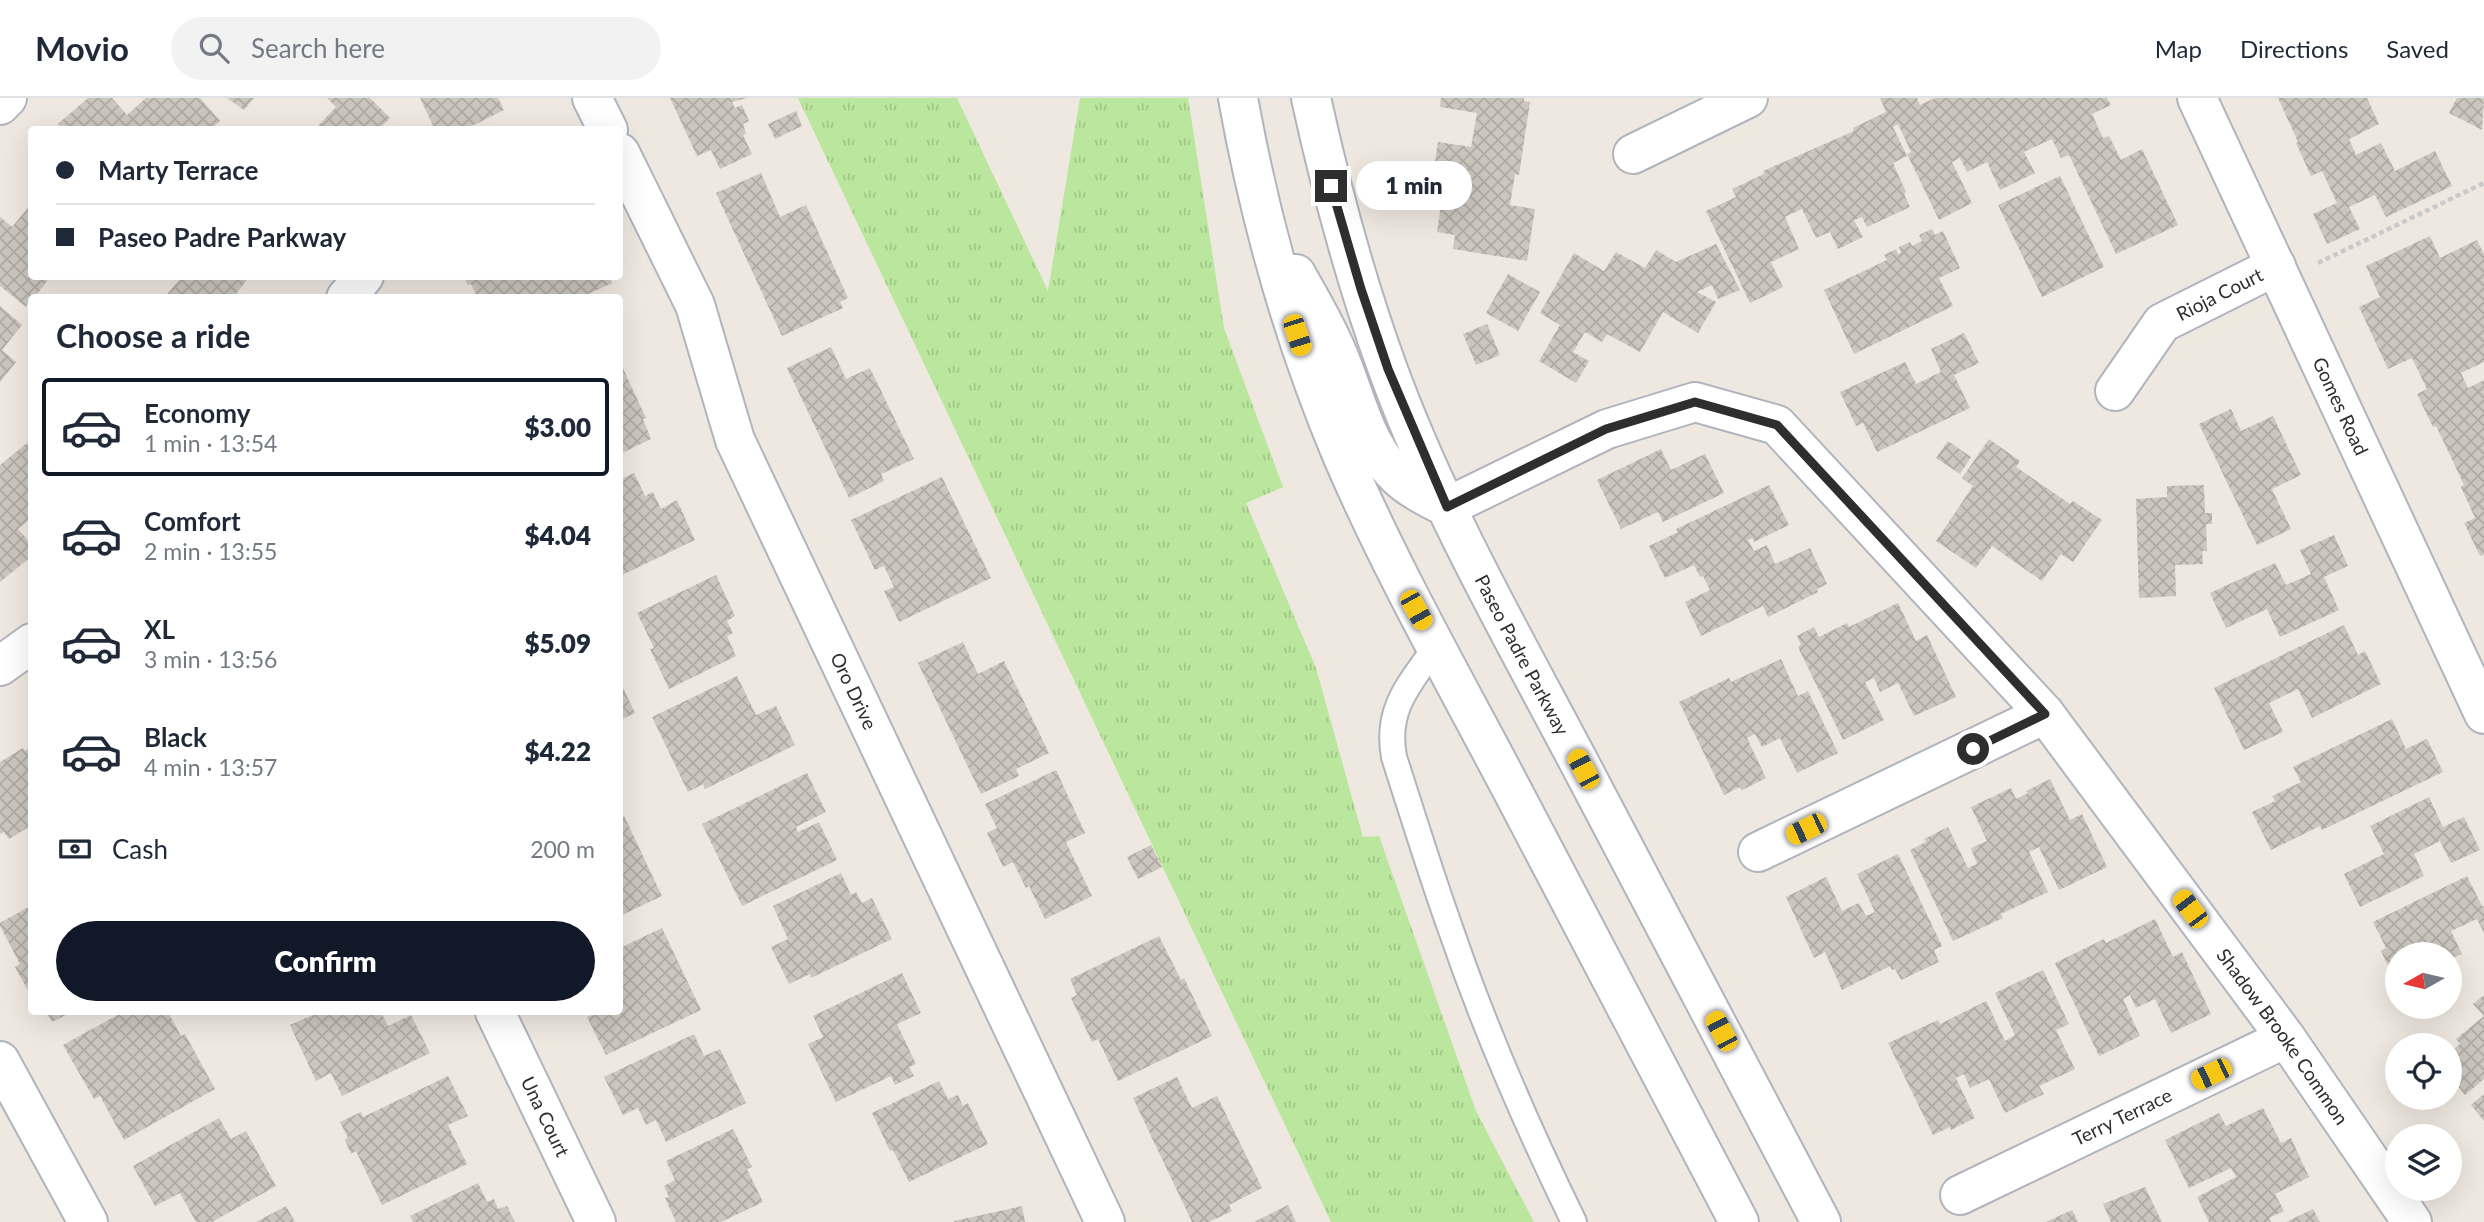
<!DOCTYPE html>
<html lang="en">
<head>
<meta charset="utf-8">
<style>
	:root { --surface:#fff; --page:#f2f2f3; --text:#1f2937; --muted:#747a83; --line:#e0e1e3; --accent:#111827 }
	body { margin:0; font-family:Lato,sans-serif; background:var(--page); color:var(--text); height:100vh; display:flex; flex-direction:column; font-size:26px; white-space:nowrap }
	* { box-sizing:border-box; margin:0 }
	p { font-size:23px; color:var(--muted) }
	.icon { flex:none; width:38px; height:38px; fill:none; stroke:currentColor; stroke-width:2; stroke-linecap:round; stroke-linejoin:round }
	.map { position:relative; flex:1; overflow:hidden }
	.panel { position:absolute; left:28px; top:196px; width:595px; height:721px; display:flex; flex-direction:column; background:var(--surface); border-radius:7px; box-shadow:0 7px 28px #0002 }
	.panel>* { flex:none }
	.banner { position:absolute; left:28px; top:28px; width:595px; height:154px; border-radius:7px; box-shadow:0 7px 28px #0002; display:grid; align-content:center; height:154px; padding:0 28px; background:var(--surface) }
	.needle { width:46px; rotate:262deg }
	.controls { position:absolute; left:2385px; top:844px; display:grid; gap:14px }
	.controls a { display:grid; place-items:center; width:77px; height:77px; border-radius:50%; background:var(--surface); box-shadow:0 7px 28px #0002; font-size:35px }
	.end { position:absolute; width:32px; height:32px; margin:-16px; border:9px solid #2e2e2e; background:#fff; box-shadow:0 0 0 4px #fff }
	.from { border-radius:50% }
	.bubble { position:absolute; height:49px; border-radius:24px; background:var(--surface); box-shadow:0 7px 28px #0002; font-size:23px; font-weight:800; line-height:49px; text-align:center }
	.car { position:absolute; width:21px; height:42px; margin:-21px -10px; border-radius:9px; box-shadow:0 0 5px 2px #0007; background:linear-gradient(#f5c518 24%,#345 0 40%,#f5c518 0 76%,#345 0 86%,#f5c518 0) }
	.banner b { display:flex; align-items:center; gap:24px; height:66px; font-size:26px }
	.banner b+b { border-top:2px solid var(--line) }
	.banner i { width:18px; height:18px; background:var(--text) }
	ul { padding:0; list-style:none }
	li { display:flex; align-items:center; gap:21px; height:98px; margin:0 14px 10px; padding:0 14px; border:4px solid transparent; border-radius:7px }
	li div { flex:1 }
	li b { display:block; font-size:26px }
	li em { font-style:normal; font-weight:800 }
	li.current { border-color:var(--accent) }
	li>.icon { width:63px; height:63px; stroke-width:1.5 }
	h2 { padding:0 28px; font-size:32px; line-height:84px }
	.pay { display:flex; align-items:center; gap:18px; height:77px; padding:0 28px; font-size:26px }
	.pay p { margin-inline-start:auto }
	.cta { display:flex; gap:14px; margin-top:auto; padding:14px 28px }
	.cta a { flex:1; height:80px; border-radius:42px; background:var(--accent); color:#fff; font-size:28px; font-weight:800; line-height:80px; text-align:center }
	header { display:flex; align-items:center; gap:42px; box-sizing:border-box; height:98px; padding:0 35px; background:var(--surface); border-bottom:2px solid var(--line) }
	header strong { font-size:33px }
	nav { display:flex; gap:38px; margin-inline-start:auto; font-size:24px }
	.search { width:490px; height:63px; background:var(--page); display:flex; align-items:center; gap:18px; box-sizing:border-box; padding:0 24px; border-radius:38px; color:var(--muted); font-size:26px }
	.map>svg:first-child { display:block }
	.grass { fill:url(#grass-tufts) }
	.building { fill:url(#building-cross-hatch) }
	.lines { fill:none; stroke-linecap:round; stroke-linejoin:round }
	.service-casing { stroke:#b0b4be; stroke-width:28 }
	.minor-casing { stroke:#b0b4be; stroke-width:42 }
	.secondary-casing { stroke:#b0b4be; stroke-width:42 }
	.path { stroke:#c9c9c9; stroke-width:4.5; stroke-dasharray:5 3.5; stroke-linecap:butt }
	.service { stroke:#fff; stroke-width:24 }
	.minor { stroke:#fff; stroke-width:38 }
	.secondary { stroke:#fff; stroke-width:38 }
	.route { stroke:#2e2e2e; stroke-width:9 }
	.labels { text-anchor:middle; stroke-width:5; stroke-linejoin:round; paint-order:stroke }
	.street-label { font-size:19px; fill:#2e2e2e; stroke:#fff }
</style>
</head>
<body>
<header>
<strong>Movio</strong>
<div class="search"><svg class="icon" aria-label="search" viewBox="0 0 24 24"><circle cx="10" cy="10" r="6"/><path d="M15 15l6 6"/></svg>Search here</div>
<nav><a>Map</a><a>Directions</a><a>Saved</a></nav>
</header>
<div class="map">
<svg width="2484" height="1124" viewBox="0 0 2484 1124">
	<defs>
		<pattern id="grass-tufts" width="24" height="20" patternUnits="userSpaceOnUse" patternTransform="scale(1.75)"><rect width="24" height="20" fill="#bae69d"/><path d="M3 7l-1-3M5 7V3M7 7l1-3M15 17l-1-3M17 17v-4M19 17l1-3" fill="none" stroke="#a0c688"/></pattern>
		<pattern id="building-cross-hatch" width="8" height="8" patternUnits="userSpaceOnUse" patternTransform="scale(1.75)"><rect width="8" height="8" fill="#cbc6be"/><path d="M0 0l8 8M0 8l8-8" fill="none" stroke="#afaaa4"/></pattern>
	</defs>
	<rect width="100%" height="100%" fill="#efe8e0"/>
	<polygon class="grass" points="798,0 957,0 1048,193 1080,0 1188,0 1224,230 1283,389 1246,405 1316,570 1363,739 1379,738 1476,1013 1534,1124 1331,1124"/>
	<g class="building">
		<polygon points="88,0 112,0 127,17 146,0 200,0 220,23 210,32 63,32 58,26"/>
		<polygon points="227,0 254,0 244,12"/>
		<polygon points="327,0 370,0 390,20 378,32 314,32 336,9"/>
		<polygon points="420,0 498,0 504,12 464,32 435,32"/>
		<polygon points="670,0 747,0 732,4 735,10 742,7 749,23 743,26 746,36 743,37 752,56 720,71 711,52 697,58"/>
		<polygon points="1441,0 1524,0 1524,3 1530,4 1519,77 1515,76 1510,107 1535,111 1527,163 1453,151 1455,137 1437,134 1441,107 1459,110 1461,100 1430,95 1438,44 1471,49 1477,15 1440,9"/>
		<polygon points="1880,0 1917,0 1920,7 1935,0 2107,0 2111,7 2092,16 2103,40 2109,38 2121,62 2142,51 2178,127 2116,156 2069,57 2061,60 2052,41 2024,54 2035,75 2000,92 1987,64 1967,74 1960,60 1952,64 1972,105 1939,122 1907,56 1911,54 1898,26 1893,29 1907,58 1893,65 1906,94 1904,96 1910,109 1867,129 1862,119 1854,122 1863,139 1838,151 1830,134 1816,140 1802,111 1785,119 1799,151 1771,164 1783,189 1750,205 1706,113 1736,99 1732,91 1764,76 1763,73 1854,33 1853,30 1886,14"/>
		<polygon points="2278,0 2367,0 2379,26 2349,41 2356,57 2381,45 2395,73 2435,53 2452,88 2386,119 2375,97 2349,109 2360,131 2327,146 2313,116 2337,105 2322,73 2311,78 2296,45 2298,44"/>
		<polygon points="2457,0 2484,0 2482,32 2449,15"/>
		<polygon points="796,13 802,28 775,41 768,26"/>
		<polygon points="761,75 780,119 806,107 848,200 840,204 843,210 782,238 716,95"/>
		<polygon points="2060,78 2104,169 2042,199 1998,107"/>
		<polygon points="32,105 32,178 51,178 34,200 32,200 26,209 0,188 0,119 12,129"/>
		<polygon points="1932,131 1935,137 1943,133 1960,170 1939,180 1953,208 1854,256 1824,192 1887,162 1884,157 1896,151 1898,156 1901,155 1899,149 1910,144 1912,148 1922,143 1919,137"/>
		<polygon points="2430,138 2440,160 2477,142 2484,156 2484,264 2461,275 2468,290 2484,282 2484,456 2480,458 2464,425 2475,420 2461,389 2464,387 2449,355 2436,328 2433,329 2417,296 2427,291 2412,260 2388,271 2359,209 2380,199 2366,168"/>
		<polygon points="1716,146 1740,192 1718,201 1712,187 1697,194 1716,204 1698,235 1663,214 1640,254 1607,236 1602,244 1585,234 1573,254 1589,263 1576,285 1539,263 1560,227 1540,215 1574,155 1604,173 1616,154 1645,170 1656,152 1676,164"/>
		<polygon points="1508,176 1540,194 1518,233 1486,215"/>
		<polygon points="175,178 250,178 233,200 164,200 179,182"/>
		<polygon points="467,178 609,178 612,185 580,200 478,200 471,186 468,187 464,180"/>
		<polygon points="0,208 22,227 2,252 16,264 0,284"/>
		<polygon points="1487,226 1500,257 1476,267 1463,236"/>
		<polygon points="1964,235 1979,265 1954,277 1970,310 1877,354 1863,325 1856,328 1840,294 1905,264 1916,286 1941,274 1931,251"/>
		<polygon points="831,249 846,281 870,270 914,361 881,376 884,383 849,400 787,270"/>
		<polygon points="620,264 646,320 643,321 651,341 620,356"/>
		<polygon points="2231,311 2241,333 2273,318 2301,377 2272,391 2291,431 2257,447 2199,326"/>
		<polygon points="32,341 32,419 18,431 32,447 32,458 0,484 0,367"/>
		<polygon points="1989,341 2020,363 2016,369 2070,406 2073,403 2102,422 2073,464 2061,456 2042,483 1992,448 1976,470 1936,443 1973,388 1962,380"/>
		<polygon points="1948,343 1971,359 1960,376 1936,360"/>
		<polygon points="1661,351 1671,372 1705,356 1724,395 1663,424 1658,414 1621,431 1597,382"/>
		<polygon points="634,375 645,398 653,394 661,411 677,402 695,442 620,478 620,382"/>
		<polygon points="942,379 991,480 899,524 884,493 894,489 884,468 875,472 851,422"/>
		<polygon points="1769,387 1789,427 1754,444 1752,440 1748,442 1754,453 1767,447 1775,466 1810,450 1827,486 1817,491 1818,494 1768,519 1763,508 1701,538 1685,504 1710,492 1703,478 1700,479 1694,467 1665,480 1649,448 1678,434 1676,431"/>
		<polygon points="2204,387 2205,415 2212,415 2212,426 2206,426 2207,453 2202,453 2203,466 2175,467 2176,498 2139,500 2136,401 2167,399 2167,388"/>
		<polygon points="2334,437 2348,468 2324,479 2339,512 2280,539 2267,511 2226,530 2210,495 2275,465 2286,487 2311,476 2300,452"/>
		<polygon points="716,477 735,518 727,523 733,535 727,538 736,558 669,591 650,551 654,550 637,515"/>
		<polygon points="1898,505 1916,543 1927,537 1956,599 1914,618 1898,585 1880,594 1874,580 1865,584 1884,622 1843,642 1798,549 1801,547 1797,538 1814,529 1819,539 1847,525 1849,529"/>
		<polygon points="2344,527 2358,557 2365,553 2381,586 2312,620 2298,591 2269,605 2283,634 2244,652 2214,590"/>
		<polygon points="963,544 978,576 1004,563 1049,655 1016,671 1019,678 981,696 918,565"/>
		<polygon points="1781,561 1798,598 1808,593 1838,655 1797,675 1780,640 1762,649 1755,636 1747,640 1766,680 1742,692 1740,689 1724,697 1679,604 1729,580 1731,584"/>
		<polygon points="737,578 756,617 776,608 795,647 705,691 703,686 688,694 652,619"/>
		<polygon points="623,590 635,615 620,622 620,592"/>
		<polygon points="2392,621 2406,651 2427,641 2443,674 2322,732 2320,728 2271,752 2252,714 2275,703 2272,698 2301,684 2293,669"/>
		<polygon points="32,648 32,727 9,741 4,734 0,736 0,664 23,650 25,653"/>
		<polygon points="1056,672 1085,735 1066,744 1092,798 1045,821 1029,788 1026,790 1013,764 1003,769 987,735 997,730 985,706"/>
		<polygon points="807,675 826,714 796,729 798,734 819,724 837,762 742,808 702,726"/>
		<polygon points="2050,681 2070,722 2082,716 2107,769 2059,792 2039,749 2029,754 2048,794 2001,816 2003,820 1953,843 1910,752 1926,744 1924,741 1948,729 1968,770 1977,766 1971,750 1987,743 1971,709 2011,690 2016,701 2028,695 2026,693"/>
		<polygon points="2429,699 2443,729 2464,719 2480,752 2451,765 2440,743 2414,756 2424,778 2360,809 2344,776 2384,756 2370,728"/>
		<polygon points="624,718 662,798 620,818 620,721"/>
		<polygon points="1151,747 1162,769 1138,781 1127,759"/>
		<polygon points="1898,756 1942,848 1934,852 1939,864 1901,882 1895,871 1892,872 1890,868 1842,892 1825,854 1814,860 1786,799 1826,779 1842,813 1859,805 1866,818 1875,814 1857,776"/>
		<polygon points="841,775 851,797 856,794 862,805 872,800 892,841 811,880 810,876 789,886 771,849 788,841 773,808"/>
		<polygon points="2467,778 2482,808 2484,808 2484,835 2477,821 2451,833 2462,856 2450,861 2450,856 2398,856 2398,888 2381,853 2386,850 2373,824"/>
		<polygon points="32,807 32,900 15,869 20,866 0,828 0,825"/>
		<polygon points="2155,821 2173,859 2182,854 2211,916 2171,935 2155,901 2136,910 2130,897 2123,901 2140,938 2099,958 2055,865 2104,841 2106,845"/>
		<polygon points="662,830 701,912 606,957 587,919 599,914 620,914 620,850"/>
		<polygon points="1159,838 1181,882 1184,880 1212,938 1118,983 1098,941 1092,944 1071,900 1077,897 1070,881"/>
		<polygon points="2043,872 2069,926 2056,932 2075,971 2039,988 2044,996 2005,1015 1989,981 1970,990 1964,976 1956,980 1975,1020 1951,1032 1950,1029 1933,1037 1888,945 1938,922 1940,926 1986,903 2005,943 2015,937 1995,895"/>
		<polygon points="902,875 921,915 897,926 916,966 909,969 914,978 895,987 891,978 836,1004 808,946 823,939 813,918"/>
		<polygon points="2484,897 2484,981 2465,997 2450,978 2450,954 2460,946 2456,941 2484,918 2473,906"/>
		<polygon points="46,914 72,914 52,924"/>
		<polygon points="123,914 168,914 181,938 185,936 215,991 124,1042 100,998 94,1001 63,947"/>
		<polygon points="319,914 381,914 388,928 411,917 430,955 342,998 331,975 316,983 290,927"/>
		<polygon points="694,936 704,958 720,951 746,1005 666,1044 656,1022 646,1027 638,1010 623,1017 604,979"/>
		<polygon points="448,978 468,1018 448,1027 467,1066 382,1107 356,1053 351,1056 345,1042 348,1040 340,1024 361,1014 363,1019"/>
		<polygon points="1177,979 1192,1010 1217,998 1262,1090 1229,1107 1232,1113 1209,1124 1192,1124 1133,1000"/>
		<polygon points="939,983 948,1001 958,997 963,1008 968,1005 988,1046 909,1084 893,1052 890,1053 872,1015"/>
		<polygon points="2484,996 2484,1023 2471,1007"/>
		<polygon points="2263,1010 2281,1045 2291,1040 2309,1079 2275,1096 2284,1113 2269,1120 2271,1124 2209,1124 2197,1099 2236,1079 2231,1070 2189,1090 2165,1042 2219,1015 2226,1028"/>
		<polygon points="219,1020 231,1041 246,1033 276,1088 212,1124 196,1124 180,1095 155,1108 133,1068"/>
		<polygon points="733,1031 752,1069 747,1071 763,1104 721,1124 676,1124 665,1100 669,1099 664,1088 675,1082 666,1063"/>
		<polygon points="478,1085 487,1104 494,1101 498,1111 507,1108 515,1124 413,1124 410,1118"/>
		<polygon points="2145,1089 2162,1124 2111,1124 2103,1106"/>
		<polygon points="1288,1107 1296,1124 1254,1124"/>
		<polygon points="286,1108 295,1124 256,1124"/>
		<polygon points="1022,1108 1025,1124 954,1124 954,1123"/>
		<polygon points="2313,1111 2320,1124 2286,1124"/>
		<polygon points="2072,1112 2078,1124 2046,1124"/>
	</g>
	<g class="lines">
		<g class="service-casing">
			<path id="service" d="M1436,548C1410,586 1385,610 1394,659C1413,718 1431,777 1452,835C1486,934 1528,1030 1574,1124"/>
		</g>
		<g class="minor-casing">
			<g id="minor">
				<polyline points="592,0 608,32"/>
				<path id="s1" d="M2197,0L2484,616"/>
				<polyline points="0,7 7,0"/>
				<path id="s2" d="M620,55L695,207L735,342L1105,1124"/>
				<polyline points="1633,56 1748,0"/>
				<polyline points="346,200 364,178"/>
				<path id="s3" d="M2115,293L2162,225L2276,168"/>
				<path id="s4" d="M1447,409L1607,331L1695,304L1777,327L2045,616L2286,940L2412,1124"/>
				<polyline points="0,568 32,545"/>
				<polyline points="1758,754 2045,616"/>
				<path id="s5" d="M495,914L596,1124"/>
				<polyline points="0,963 88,1124"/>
				<path id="s6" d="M1960,1097L2286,940"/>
			</g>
		</g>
		<g class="secondary-casing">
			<g id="secondary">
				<path d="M1238,0C1260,122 1294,243 1342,357C1391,471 1453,580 1511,690C1587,834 1663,979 1739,1124"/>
				<path id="s7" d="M1311,0C1331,91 1355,181 1387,269C1440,415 1520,551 1592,689C1668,834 1745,979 1821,1124"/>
				<path d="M1296,176C1311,203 1327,229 1338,257C1357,300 1366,355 1405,385C1418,395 1432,402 1447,409"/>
			</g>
		</g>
		<polyline class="path" points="2318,165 2484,85"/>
		<use href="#service" class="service"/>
		<use href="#minor" class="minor"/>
		<use href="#secondary" class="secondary"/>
	</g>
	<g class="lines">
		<polyline class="route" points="1331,88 1361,191 1388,271 1447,409 1606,331 1695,304 1777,327 2045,616 1973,651"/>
	</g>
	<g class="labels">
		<g class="street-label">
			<text dy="7" stroke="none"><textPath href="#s3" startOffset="147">Rioja Court</textPath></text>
			<text dy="7" stroke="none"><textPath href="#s1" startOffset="340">Gomes Road</textPath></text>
			<text dy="7" stroke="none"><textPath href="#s7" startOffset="598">Paseo Padre Parkway</textPath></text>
			<text dy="7" stroke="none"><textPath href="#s2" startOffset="588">Oro Drive</textPath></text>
			<text dy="7" stroke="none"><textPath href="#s4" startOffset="1150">Shadow Brooke Common</textPath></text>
			<text dy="7" stroke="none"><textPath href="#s5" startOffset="116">Una Court</textPath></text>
			<text dy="7" stroke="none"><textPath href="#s6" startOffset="180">Terry Terrace</textPath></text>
		</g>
	</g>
</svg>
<div class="controls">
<a><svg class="needle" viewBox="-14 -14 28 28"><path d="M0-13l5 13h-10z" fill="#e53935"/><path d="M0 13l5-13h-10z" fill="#747a83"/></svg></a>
<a><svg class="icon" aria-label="locate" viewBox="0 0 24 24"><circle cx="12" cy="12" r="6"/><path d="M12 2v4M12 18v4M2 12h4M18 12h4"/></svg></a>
<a><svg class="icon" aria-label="layers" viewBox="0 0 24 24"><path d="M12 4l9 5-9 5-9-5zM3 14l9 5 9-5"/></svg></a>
</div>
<i class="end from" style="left:1973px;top:651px"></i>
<i class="end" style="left:1331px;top:88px"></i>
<div class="bubble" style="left:1356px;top:63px;width:116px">1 min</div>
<i class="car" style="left:1297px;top:237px;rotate:162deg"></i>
<i class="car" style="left:1416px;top:512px;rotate:151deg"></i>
<i class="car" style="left:1583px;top:671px;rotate:332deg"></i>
<i class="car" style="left:1806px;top:731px;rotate:244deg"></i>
<i class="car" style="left:2190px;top:811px;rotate:323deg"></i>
<i class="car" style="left:1721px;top:933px;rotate:332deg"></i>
<i class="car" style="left:2211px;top:976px;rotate:244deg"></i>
<div class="banner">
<b><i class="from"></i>Marty Terrace</b>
<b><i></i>Paseo Padre Parkway</b>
</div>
<section class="panel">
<h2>Choose a ride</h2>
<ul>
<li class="current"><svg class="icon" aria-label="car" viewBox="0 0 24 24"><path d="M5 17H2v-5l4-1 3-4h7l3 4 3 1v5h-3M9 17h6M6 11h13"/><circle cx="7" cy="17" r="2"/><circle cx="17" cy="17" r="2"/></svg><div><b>Economy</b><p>1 min · 13:54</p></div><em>$3.00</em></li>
<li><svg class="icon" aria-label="car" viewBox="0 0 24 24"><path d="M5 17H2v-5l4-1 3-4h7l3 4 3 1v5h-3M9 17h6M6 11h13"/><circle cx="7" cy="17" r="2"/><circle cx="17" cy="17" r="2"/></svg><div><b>Comfort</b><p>2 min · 13:55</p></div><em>$4.04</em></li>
<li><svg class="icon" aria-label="car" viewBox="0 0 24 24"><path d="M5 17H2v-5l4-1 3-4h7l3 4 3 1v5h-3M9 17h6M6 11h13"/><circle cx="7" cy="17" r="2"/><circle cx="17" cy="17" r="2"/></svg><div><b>XL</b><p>3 min · 13:56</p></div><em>$5.09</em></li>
<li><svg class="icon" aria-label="car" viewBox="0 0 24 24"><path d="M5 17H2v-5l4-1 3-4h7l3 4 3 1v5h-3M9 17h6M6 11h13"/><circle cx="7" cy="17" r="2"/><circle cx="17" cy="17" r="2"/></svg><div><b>Black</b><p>4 min · 13:57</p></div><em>$4.22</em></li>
</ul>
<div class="pay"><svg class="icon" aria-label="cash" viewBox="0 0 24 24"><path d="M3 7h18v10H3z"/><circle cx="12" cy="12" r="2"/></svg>Cash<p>200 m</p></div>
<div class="cta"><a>Confirm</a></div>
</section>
</div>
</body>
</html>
